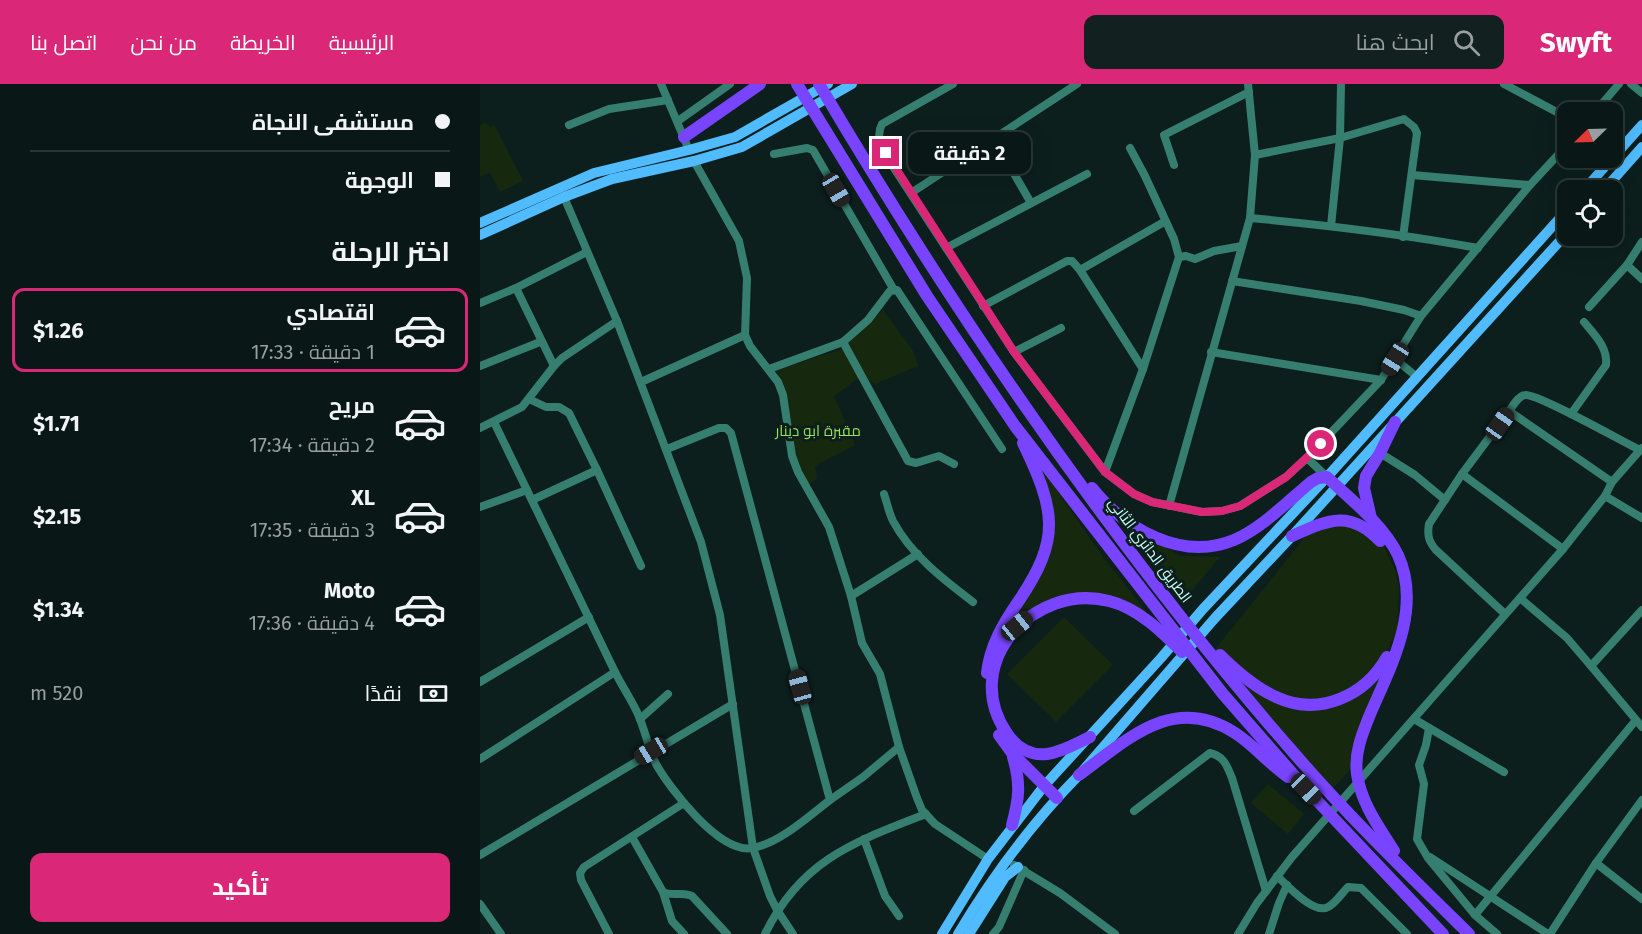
<!DOCTYPE html>
<html lang="ar">
<head>
<meta charset="utf-8">
<style>
	:root { --surface:#091716; --page:#12201f; --text:#f1f3f6; --muted:#999fa1; --line:#293635; --accent:#db2777 }
	body { margin:0; font-family:"Fira Sans",Cairo,sans-serif; background:var(--page); color:var(--text); direction:rtl; height:100vh; display:flex; flex-direction:column; font-size:22px; white-space:nowrap }
	* { box-sizing:border-box; margin:0 }
	p { font-size:20px; color:var(--muted) }
	.icon { flex:none; width:33px; height:33px; fill:none; stroke:currentColor; stroke-width:2; stroke-linecap:round; stroke-linejoin:round }
	.map { position:relative; flex:1; overflow:hidden; direction:ltr }
	.sheet { display:flex; flex-direction:column; background:var(--surface); width:480px }
	.sheet>* { flex:none }
	.top-card { display:grid; align-content:center; height:132px; padding:0 30px; background:var(--surface) }
	.needle { width:39px; rotate:247deg }
	.tools { position:absolute; left:1077px; top:18px; display:grid; gap:12px }
	.tools a { display:grid; place-items:center; width:66px; height:66px; border-radius:12px; background:var(--surface); box-shadow:0 6px 24px #0002,0 0 0 2px var(--line); font-size:30px }
	.end { position:absolute; width:27px; height:27px; margin:-14px; border:8px solid #db2777; background:#fff; box-shadow:0 0 0 3px #fff }
	.from { border-radius:50% }
	.bubble { position:absolute; height:42px; border-radius:12px; background:var(--surface); box-shadow:0 6px 24px #0002,0 0 0 2px var(--line); font-size:20px; font-weight:700; line-height:42px; text-align:center; direction:rtl }
	.car { position:absolute; width:18px; height:36px; margin:-18px -9px; border-radius:8px; box-shadow:0 0 4px 2px #0007; background:linear-gradient(#222 24%,#8ab4d8 0 40%,#222 0 76%,#8ab4d8 0 86%,#222 0) }
	.top-card b { display:flex; align-items:center; gap:21px; height:57px; font-size:22px }
	.top-card b+b { border-top:2px solid var(--line) }
	.top-card i { width:15px; height:15px; background:var(--text) }
	ul { padding:0; list-style:none }
	li { display:flex; align-items:center; gap:18px; height:84px; margin:0 12px 9px; padding:0 18px; border:3px solid transparent; border-radius:12px }
	li div { flex:1 }
	li b { display:block; font-size:22px }
	li em { font-style:normal; font-weight:700 }
	li.selected { border-color:var(--accent) }
	li>.icon { width:54px; height:54px; stroke-width:1.5 }
	h2 { padding:0 30px; font-size:27px; line-height:72px }
	.pay { display:flex; align-items:center; gap:15px; height:66px; padding:0 30px; font-size:22px }
	.pay p { margin-inline-start:auto }
	.primary-button { display:flex; gap:12px; margin-top:auto; padding:12px 30px }
	.primary-button a { flex:1; height:69px; border-radius:12px; background:var(--accent); color:#fff; font-size:24px; font-weight:700; line-height:69px; text-align:center }
	header { display:flex; align-items:center; gap:36px; box-sizing:border-box; height:84px; padding:0 30px; background:var(--accent); color:#fff }
	header strong { font-size:28px }
	nav { display:flex; gap:33px; margin-inline-start:auto; font-size:21px }
	.search { width:420px; height:54px; background:var(--page); display:flex; align-items:center; gap:15px; box-sizing:border-box; padding:0 21px; border-radius:12px; color:var(--muted); font-size:22px }
	main { display:flex; flex:1; min-height:0 }
	.map>svg:first-child { display:block }
	.green { fill:#16290f }
	.lines { fill:none; stroke-linecap:round; stroke-linejoin:round }
	.minor { stroke:#367f70; stroke-width:8 }
	.major { stroke:#50bcff; stroke-width:10 }
	.highway { stroke:#7944ff; stroke-width:12 }
	.route { stroke:#db2777; stroke-width:8 }
	.labels { text-anchor:middle; stroke-width:6; stroke-linejoin:round; paint-order:stroke }
	.park-label { font-size:15px; fill:#99e054; stroke:#0c1f1d }
	.street-label { font-size:15px; fill:#c9fff8; stroke:#0c1f1d }
</style>
</head>
<body>
<header>
<strong>Swyft</strong>
<div class="search"><svg class="icon" aria-label="search" viewBox="0 0 24 24"><circle cx="10" cy="10" r="6"/><path d="M15 15l6 6"/></svg>ابحث هنا</div>
<nav><a>الرئيسية</a><a>الخريطة</a><a>من نحن</a><a>اتصل بنا</a></nav>
</header>
<main>
<div class="map">
<svg width="1162" height="850" viewBox="0 0 1162 850">
	<rect width="100%" height="100%" fill="#0c1f1d"/>
	<g class="green">
		<polygon points="5,38 11,43 14,40 43,97 20,108 10,88 0,93 0,42"/>
		<polygon points="403,226 433,267 438,282 395,300 383,291 354,312 375,361 335,382 337,394 328,401 314,373 305,310 297,286 362,265"/>
		<polygon points="551,369 623,473 684,550 651,526 607,512 519,549 560,483 569,439"/>
		<polygon points="867,436 902,458 916,488 919,505 917,544 900,586 907,591 877,679 854,703 846,705 729,567 736,564 833,443"/>
		<polygon points="640,439 701,472 740,473 703,517"/>
		<polygon points="584,533 633,581 576,638 527,590"/>
		<polygon points="788,700 824,730 808,750 771,719"/>
	</g>
	<g class="lines">
		<g class="minor">
			<polyline points="181,0 209,66"/>
			<path d="M473,0L402,40C394,55 405,67 412,81L534,268L625,388L654,410L672,418L722,428L742,427L760,422L806,393L827,374L901,296L941,232L1050,101L1088,60"/>
			<polyline points="1024,0 1088,34"/>
			<polyline points="1151,0 1162,9"/>
			<polyline points="1115,28 1139,0"/>
			<polyline points="198,37 250,0"/>
			<polyline points="89,41 129,25 188,16"/>
			<polyline points="514,55 551,119"/>
			<polyline points="294,70 327,64 333,66 414,206"/>
			<polyline points="775,71 860,54 924,35 934,43 937,49 923,153"/>
			<polyline points="214,77 259,157 267,194 265,251 270,262 298,298 303,311 312,372 318,388 349,443 371,512 382,559 400,590 419,663 437,714 442,726 455,740 508,775"/>
			<polyline points="694,81 684,51 769,8"/>
			<polyline points="932,91 1050,101"/>
			<polyline points="431,109 597,0"/>
			<polyline points="84,113 137,237 221,458 240,531 273,764 290,812 297,826 313,850"/>
			<path d="M770,134C846,141 923,150 998,164"/>
			<polyline points="851,142 860,54 861,0"/>
			<polyline points="1162,158 1147,181 1162,195"/>
			<polyline points="466,164 607,90"/>
			<polyline points="699,173 706,172 715,175 734,167 762,162"/>
			<polyline points="600,186 684,138"/>
			<polyline points="752,197 881,217 924,226 941,232"/>
			<polyline points="36,204 74,282"/>
			<polyline points="0,219 36,204 107,168"/>
			<polyline points="503,222 587,177 592,177 600,186 663,285"/>
			<polyline points="1109,223 1147,181"/>
			<polyline points="363,258 388,236 410,207 417,206 522,365"/>
			<polyline points="534,268 581,244"/>
			<polyline points="731,268 901,296"/>
			<polyline points="915,275 937,293"/>
			<polyline points="0,282 60,258"/>
			<polyline points="289,285 363,258 428,377 436,379 459,372 474,380"/>
			<polyline points="161,298 265,251"/>
			<polyline points="49,315 66,323 79,323 89,329 117,386 52,416"/>
			<path d="M1029,327C1033,322 1038,312 1045,311C1057,309 1143,358 1160,366"/>
			<path d="M1091,330L1126,281C1128,264 1115,251 1104,238"/>
			<path d="M14,338L135,588C142,602 151,615 157,628C165,645 168,664 176,680C190,705 240,770 272,764C299,760 329,732 350,716L251,349L246,344H239L187,365"/>
			<polyline points="0,344 42,323 74,282 82,274 137,237"/>
			<polyline points="900,369 935,391 965,416"/>
			<polyline points="827,374 847,393"/>
			<polyline points="117,386 161,482"/>
			<polyline points="625,388 663,285 699,173 694,155 665,92 650,64"/>
			<polyline points="982,390 1083,465"/>
			<path d="M404,410C407,419 409,429 413,437C431,471 464,496 493,518"/>
			<polyline points="1125,412 1162,434"/>
			<polyline points="689,422 770,134 775,71 768,0"/>
			<polyline points="0,423 47,406"/>
			<polyline points="371,512 438,470"/>
			<polyline points="1040,514 1087,554 1111,582"/>
			<polyline points="1162,526 1111,582 1162,643"/>
			<path d="M1025,530L956,466C949,458 947,452 949,440L982,390L1029,327L1132,398"/>
			<polyline points="0,598 109,533"/>
			<polyline points="160,635 188,610"/>
			<polyline points="934,635 1024,688"/>
			<polyline points="949,644 946,661 939,681 944,700 937,755 948,774 995,831 1017,850"/>
			<polyline points="0,675 135,588"/>
			<polyline points="350,716 383,693 419,663"/>
			<path d="M654,727L730,669C744,672 747,682 752,694L786,807"/>
			<path d="M152,753L183,808C193,813 203,807 212,812L247,850"/>
			<polyline points="384,755 405,812 419,832"/>
			<polyline points="0,771 253,620"/>
			<polyline points="950,773 1068,850"/>
			<polyline points="1116,779 1162,815"/>
			<polyline points="534,781 580,809 635,850"/>
			<path d="M797,792C807,801 834,831 848,823C855,820 862,809 868,803L881,804L927,850"/>
			<polyline points="183,808 192,837 204,850"/>
			<polyline points="0,820 21,850"/>
			<polyline points="995,831 1156,636"/>
			<polyline points="129,850 101,796 100,789 104,783 204,719"/>
			<path d="M285,850C321,776 374,758 446,730"/>
			<polyline points="513,850 519,843 544,786"/>
			<polyline points="758,850 777,819 812,773 1083,465 1125,412 1132,398 1162,364"/>
			<polyline points="789,850 799,819 807,801"/>
			<polyline points="1070,850 1116,779 1162,716"/>
		</g>
		<g class="major">
			<polyline points="1104,106 1162,41"/>
			<polyline points="1124,106 1162,63"/>
			<polyline points="0,139 114,89 209,66 255,53 348,0"/>
			<polyline points="0,151 84,113 132,95 214,77 262,63 372,0"/>
			<polyline points="462,850 508,775 564,702 681,574 723,525 847,393 1088,125"/>
			<path d="M478,850C512,793 552,739 599,691L735,534L812,452L1088,148"/>
			<polyline points="489,850 525,793 538,783"/>
		</g>
		<g class="highway">
			<polyline points="317,0 447,212 535,342 743,610 826,705 963,850"/>
			<path d="M339,0C478,235 633,462 813,668C868,732 929,791 989,850"/>
			<polyline points="204,53 280,0"/>
			<path d="M612,404C644,444 701,478 754,456C782,444 807,418 831,398L838,394L847,393C871,416 903,440 918,471C942,524 912,580 891,628C883,648 874,668 877,690C881,719 899,743 914,767"/>
			<polyline points="891,434 884,404 886,392 900,369 915,338"/>
			<path d="M812,452C848,436 870,425 900,457"/>
			<path d="M740,571C755,586 776,604 796,613C839,633 885,612 907,573"/>
			<path d="M507,589C510,562 523,540 538,518C582,454 575,426 543,359"/>
			<polyline points="519,651 532,669 577,714"/>
			<path d="M610,653C597,659 582,668 567,670C549,672 535,662 526,648C480,579 554,498 629,517C658,524 682,548 702,568"/>
			<path d="M599,691C647,656 693,609 755,649C774,661 789,680 808,693"/>
			<path d="M532,741C539,715 541,700 533,673"/>
		</g>
	</g>
	<g class="lines">
		<polyline class="route" points="406,69 534,268 625,388 654,410 672,418 722,428 742,427 760,422 806,393 841,360"/>
	</g>
	<g class="labels">
		<g class="park-label">
			<text x="338" y="352">مقبرة ابو دينار</text>
		</g>
		<g class="street-label">
			<text transform="translate(670 466) rotate(53)" y="5">الطريق الدائري الثاني</text>
		</g>
	</g>
</svg>
<div class="tools">
<a><svg class="needle" viewBox="-14 -14 28 28"><path d="M0-13l5 13h-10z" fill="#e53935"/><path d="M0 13l5-13h-10z" fill="#999fa1"/></svg></a>
<a><svg class="icon" aria-label="locate" viewBox="0 0 24 24"><circle cx="12" cy="12" r="6"/><path d="M12 2v4M12 18v4M2 12h4M18 12h4"/></svg></a>
</div>
<i class="end from" style="left:841px;top:360px"></i>
<i class="end" style="left:406px;top:69px"></i>
<div class="bubble" style="left:428px;top:48px;width:123px">2 دقيقة</div>
<i class="car" style="left:356px;top:106px;rotate:150deg"></i>
<i class="car" style="left:915px;top:275px;rotate:212deg"></i>
<i class="car" style="left:1020px;top:340px;rotate:35deg"></i>
<i class="car" style="left:537px;top:542px;rotate:51deg"></i>
<i class="car" style="left:320px;top:603px;rotate:345deg"></i>
<i class="car" style="left:171px;top:667px;rotate:239deg"></i>
<i class="car" style="left:826px;top:705px;rotate:136deg"></i>
</div>
<section class="sheet">
<div class="top-card">
<b><i class="from"></i>مستشفى النجاة</b>
<b><i></i>الوجهة</b>
</div>
<h2>اختر الرحلة</h2>
<ul>
<li class="selected"><svg class="icon" aria-label="car" viewBox="0 0 24 24"><path d="M5 17H2v-5l4-1 3-4h7l3 4 3 1v5h-3M9 17h6M6 11h13"/><circle cx="7" cy="17" r="2"/><circle cx="17" cy="17" r="2"/></svg><div><b>اقتصادي</b><p>1 دقيقة · 17:33</p></div><em>$1.26</em></li>
<li><svg class="icon" aria-label="car" viewBox="0 0 24 24"><path d="M5 17H2v-5l4-1 3-4h7l3 4 3 1v5h-3M9 17h6M6 11h13"/><circle cx="7" cy="17" r="2"/><circle cx="17" cy="17" r="2"/></svg><div><b>مريح</b><p>2 دقيقة · 17:34</p></div><em>$1.71</em></li>
<li><svg class="icon" aria-label="car" viewBox="0 0 24 24"><path d="M5 17H2v-5l4-1 3-4h7l3 4 3 1v5h-3M9 17h6M6 11h13"/><circle cx="7" cy="17" r="2"/><circle cx="17" cy="17" r="2"/></svg><div><b>XL</b><p>3 دقيقة · 17:35</p></div><em>$2.15</em></li>
<li><svg class="icon" aria-label="car" viewBox="0 0 24 24"><path d="M5 17H2v-5l4-1 3-4h7l3 4 3 1v5h-3M9 17h6M6 11h13"/><circle cx="7" cy="17" r="2"/><circle cx="17" cy="17" r="2"/></svg><div><b>Moto</b><p>4 دقيقة · 17:36</p></div><em>$1.34</em></li>
</ul>
<div class="pay"><svg class="icon" aria-label="cash" viewBox="0 0 24 24"><path d="M3 7h18v10H3z"/><circle cx="12" cy="12" r="2"/></svg>نقدًا<p>520 m</p></div>
<div class="primary-button"><a>تأكيد</a></div>
</section>
</main>
</body>
</html>
